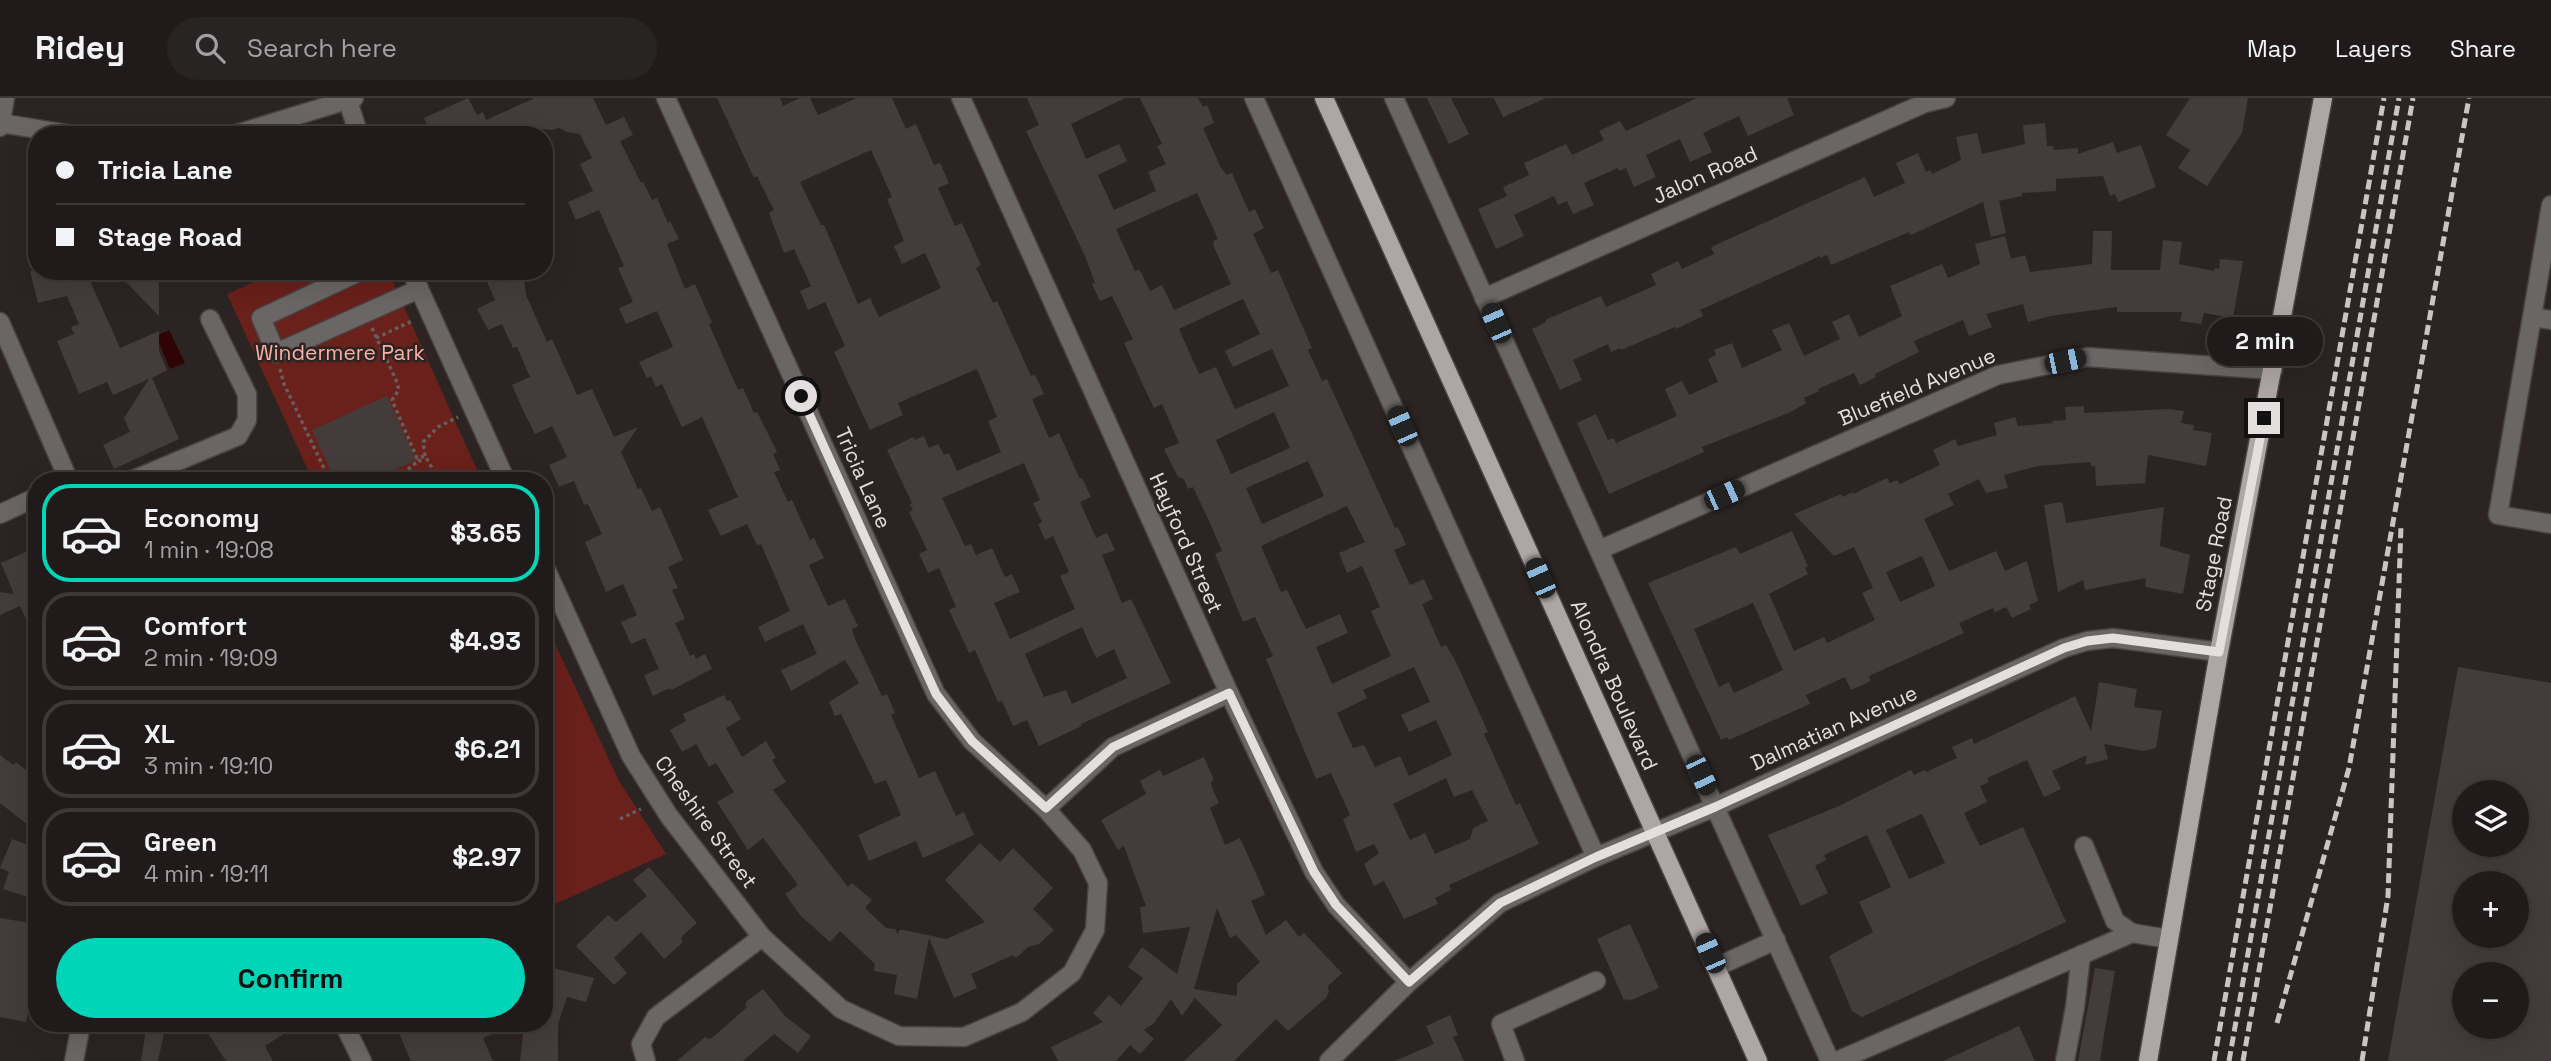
<!DOCTYPE html>
<html lang="en">
<head>
<meta charset="utf-8">
<style>
	:root { --surface:#201b1a; --page:#282423; --text:#f1f3f6; --muted:#a2a1a2; --line:#3d3939; --accent:#00d5b7 }
	body { margin:0; font-family:"Space Grotesk",sans-serif; background:var(--page); color:var(--text); height:100vh; display:flex; flex-direction:column; font-size:26px; white-space:nowrap }
	* { box-sizing:border-box; margin:0 }
	p { font-size:23px; color:var(--muted) }
	.icon { flex:none; width:38px; height:38px; fill:none; stroke:currentColor; stroke-width:2; stroke-linecap:round; stroke-linejoin:round }
	.map { position:relative; flex:1; overflow:hidden }
	.panel { position:absolute; left:28px; top:374px; width:525px; height:560px; display:flex; flex-direction:column; background:var(--surface); border-radius:28px; box-shadow:0 7px 28px #0002,0 0 0 2px var(--line) }
	.panel>* { flex:none }
	.hud { position:absolute; left:28px; top:28px; width:525px; height:154px; border-radius:28px; box-shadow:0 7px 28px #0002,0 0 0 2px var(--line); display:grid; align-content:center; height:154px; padding:0 28px; background:var(--surface) }
	.fabs { position:absolute; left:2452px; top:682px; display:grid; gap:14px }
	.fabs a { display:grid; place-items:center; width:77px; height:77px; border-radius:50%; background:var(--surface); box-shadow:0 7px 28px #0002,0 0 0 2px var(--line); font-size:35px }
	.end { position:absolute; width:32px; height:32px; margin:-16px; border:9px solid #e3dfde; background:#111; box-shadow:0 0 0 4px #111 }
	.from { border-radius:50% }
	.bubble { position:absolute; height:49px; border-radius:24px; background:var(--surface); box-shadow:0 7px 28px #0002,0 0 0 2px var(--line); font-size:23px; font-weight:700; line-height:49px; text-align:center }
	.car { position:absolute; width:21px; height:42px; margin:-21px -10px; border-radius:9px; box-shadow:0 0 5px 2px #0007; background:linear-gradient(#222 24%,#8ab4d8 0 40%,#222 0 76%,#8ab4d8 0 86%,#222 0) }
	.hud b { display:flex; align-items:center; gap:24px; height:66px; font-size:26px }
	.hud b+b { border-top:2px solid var(--line) }
	.hud i { width:18px; height:18px; background:var(--text) }
	ul { padding:12px 0 0; list-style:none }
	li { display:flex; align-items:center; gap:21px; height:98px; margin:0 14px 10px; padding:0 14px; border:4px solid var(--line); border-radius:28px }
	li div { flex:1 }
	li b { display:block; font-size:26px }
	li em { font-style:normal; font-weight:700 }
	li.selected { border-color:var(--accent) }
	li>.icon { width:63px; height:63px; stroke-width:1.5 }
	.cta { display:flex; gap:14px; margin-top:auto; padding:14px 28px }
	.cta a { flex:1; height:80px; border-radius:42px; background:var(--accent); color:#111; font-size:28px; font-weight:700; line-height:80px; text-align:center }
	header { display:flex; align-items:center; gap:42px; box-sizing:border-box; height:98px; padding:0 35px; background:var(--surface); border-bottom:2px solid var(--line) }
	header strong { font-size:33px }
	nav { display:flex; gap:38px; margin-inline-start:auto; font-size:24px }
	.search { width:490px; height:63px; background:var(--page); display:flex; align-items:center; gap:18px; box-sizing:border-box; padding:0 24px; border-radius:38px; color:var(--muted); font-size:26px }
	.map>svg:first-child { display:block }
	.green { fill:#6a201b }
	.water { fill:#2e0504 }
	.building { fill:#433c3b; fill-rule:evenodd }
	.lines { fill:none; stroke-linecap:round; stroke-linejoin:round }
	.minor-casing { stroke:#484241; stroke-width:21 }
	.major-casing { stroke:#484241; stroke-width:21 }
	.path { stroke:#655f5e; stroke-width:3.5; stroke-dasharray:3.5 3.5; stroke-linecap:butt }
	.minor { stroke:#6a6665; stroke-width:18 }
	.major { stroke:#aea6a5; stroke-width:18 }
	.rail { stroke:#cac5c4; stroke-width:5; stroke-dasharray:10 5; stroke-linecap:butt }
	.route { stroke:#e3dfde; stroke-width:9 }
	.labels { text-anchor:middle; stroke-width:5; stroke-linejoin:round; paint-order:stroke }
	.street-label { font-size:21px; fill:#e3dfde; stroke:#2b2423 }
	.park-label { font-size:21px; fill:#f9b0a7; stroke:#2b2423 }
</style>
</head>
<body>
<header>
<strong>Ridey</strong>
<div class="search"><svg class="icon" aria-label="search" viewBox="0 0 24 24"><circle cx="10" cy="10" r="6"/><path d="M15 15l6 6"/></svg>Search here</div>
<nav><a>Map</a><a>Layers</a><a>Share</a></nav>
</header>
<div class="map">
<svg width="2551" height="963" viewBox="0 0 2551 963">
	<rect width="100%" height="100%" fill="#2b2423"/>
	<g class="green">
		<polygon points="278,173 388,173 482,383 313,383 227,196"/>
		<polygon points="544,522 619,683 666,756 544,811"/>
	</g>
	<polygon class="water" points="169,232 185,265 170,271 160,247 155,246 152,240"/>
	<g class="building">
		<polygon points="468,0 477,17 483,14 486,22 535,0 593,0 606,27 624,19 633,37 620,43 641,85 643,84 652,102 657,100 668,125 670,123 679,141 667,146 685,191 695,186 712,225 709,226 738,292 743,290 754,315 757,314 777,354 773,356 780,372 774,374 788,404 792,402 810,442 814,440 824,460 809,467 828,508 845,501 858,528 852,531 855,541 882,598 887,596 895,615 891,617 919,680 935,673 956,718 964,714 974,737 923,760 916,743 869,763 858,737 901,717 886,682 875,686 841,616 835,618 829,604 859,585 845,562 791,593 781,572 817,556 803,526 765,544 758,529 790,513 761,446 757,447 747,426 721,438 708,412 738,399 702,319 682,329 662,286 656,289 651,278 647,280 639,264 673,249 657,213 626,226 619,210 633,204 618,170 624,168 599,112 576,122 568,104 593,93 580,66 592,60 580,36 567,34 559,30 552,32 542,31 529,37 431,37 424,20"/>
		<path d="M717,0H780L783,8L800,0H810L818,17L857,0H892L906,31L916,26L934,67L940,65L949,85L938,90L955,128L962,125L981,167L976,170L993,205L997,203L1031,278L1035,277L1044,296L1032,301L1049,340L1059,335L1080,381L1082,380L1091,399L1080,404L1096,440L1107,435L1115,452L1102,457L1122,505L1131,501L1171,585L1081,626L1082,628L1039,648L1027,622L1013,628L1002,603L998,604L975,552L969,555L949,512L956,509L939,470L928,475L919,456L927,452L909,414L913,412L910,406L912,405L887,352L913,339L915,342L924,338L929,350L938,346L944,357L949,355L957,373L1001,354L988,323L997,319L977,271L898,305L903,317L870,332L834,254L845,248L825,204L808,212L800,193L811,188L794,151L784,155L769,115L774,112L757,78L754,80ZM871,52L892,99L887,101L904,143L894,148L902,166L925,155L941,190L879,219L870,200L858,206L824,127H821L800,84ZM1024,365L1040,402L1033,405L1042,424L1038,426L1045,442L1053,438L1069,474L1060,478L1075,511L1010,541L994,505L1020,494L1012,476L1005,479L992,450L976,457L971,446L965,448L942,400ZM1082,529L1096,560L1114,551L1127,580L1072,606L1066,592L1044,599L1025,556Z"/>
		<path d="M1027,0H1125L1071,26L1086,61L1119,46L1127,63L1098,77L1114,112L1156,93L1148,74L1166,66L1157,48L1162,46L1140,0H1198L1203,9L1207,7L1214,25L1203,30L1221,70L1227,77L1232,75L1249,114L1255,111L1264,130L1253,136L1271,175L1278,172L1312,250L1308,252L1322,283L1327,281L1395,430L1398,429L1406,447L1394,452L1410,487L1424,481L1433,501L1422,506L1441,549L1446,547L1456,564L1488,634L1484,636L1516,707L1520,705L1539,746L1449,787L1451,792L1435,800L1438,806L1404,821L1384,783L1374,788L1364,766L1379,755L1374,746L1356,754L1343,721L1350,717L1331,675L1316,681L1266,561L1273,558L1255,519L1243,524L1215,456L1222,453L1209,423L1193,389L1188,391L1184,381L1178,379L1164,351L1179,345L1162,306L1154,310L1142,285L1124,245L1133,241L1112,198L1100,203L1092,186L1095,185L1085,158L1026,33L1039,27ZM1197,95L1218,141L1213,143L1214,149L1231,186L1174,212L1162,187L1150,193L1141,174L1139,172L1135,173L1116,131ZM1243,201L1260,236L1225,253L1233,269L1272,251L1289,288L1235,311L1216,269L1199,276L1179,231ZM1274,314L1290,350L1231,376L1216,342ZM1308,363L1324,398L1262,426L1246,390ZM1347,408L1365,444L1339,455L1347,475L1362,468L1380,509L1371,513L1391,558L1332,586L1316,549L1348,535L1340,516L1306,531L1287,492L1281,494L1261,448ZM1414,569L1430,604L1401,617L1409,634L1436,622L1452,657L1409,678L1400,658L1375,669L1364,647L1353,650L1337,615L1367,600L1363,592ZM1446,680L1454,699L1472,692L1488,723L1473,730L1470,741L1435,756L1425,735L1410,742L1393,706Z"/>
		<polygon points="1427,0 1451,0 1469,36 1449,46"/>
		<polygon points="1494,0 1546,0 1503,19"/>
		<polygon points="1697,0 1787,0 1794,17 1748,38 1739,18 1703,35 1712,54 1690,64 1680,41 1646,57 1656,79 1634,89 1626,70 1619,73 1618,70 1584,85 1594,107 1573,116 1567,103 1558,107 1554,98 1514,117 1524,138 1496,151 1478,111 1507,98 1503,89 1529,77 1524,65 1566,46 1572,57 1604,42 1599,33 1620,23 1626,33"/>
		<polygon points="2190,0 2248,0 2242,35 2207,88 2178,70 2190,52 2166,37"/>
		<polygon points="2045,25 2047,48 2053,48 2054,52 2078,50 2078,56 2113,44 2117,55 2141,47 2156,89 2118,104 2115,96 2110,98 2103,78 2056,81 2056,93 2022,95 2022,98 1999,103 2006,135 1991,139 1983,104 1911,137 1909,134 1831,167 1827,157 1820,160 1820,158 1700,212 1703,218 1676,231 1675,229 1621,252 1620,250 1611,254 1608,246 1573,262 1582,282 1560,292 1532,231 1546,224 1545,222 1601,198 1606,209 1656,187 1651,176 1678,163 1682,171 1714,156 1711,149 1865,79 1874,99 1905,85 1896,65 1918,55 1926,74 1930,72 1932,76 1961,62 1956,39 1977,35 1982,56 2025,46 2023,27"/>
		<polygon points="2093,133 2112,133 2111,172 2160,172 2163,142 2182,144 2179,166 2214,173 2215,170 2219,171 2220,161 2243,163 2233,220 2204,215 2201,226 2180,223 2182,214 2117,214 2117,209 2050,218 2028,224 2023,206 1986,216 1992,229 1969,238 1963,222 1914,243 1919,254 1875,276 1876,279 1860,287 1854,275 1818,291 1819,293 1804,300 1806,305 1791,314 1702,349 1704,354 1609,396 1577,325 1596,316 1608,342 1614,340 1616,345 1677,318 1665,291 1682,283 1689,297 1718,284 1708,261 1716,257 1714,252 1732,245 1742,270 1782,252 1772,232 1789,225 1804,258 1840,241 1832,224 1849,216 1859,239 1902,218 1890,188 1942,166 1948,180 1980,166 1975,146 2005,138 2011,161 2025,157 2030,174 2092,166"/>
		<polygon points="30,173 83,173 83,176 87,176 120,250 159,233 159,253 167,272 152,280 179,341 114,371 103,347 130,334 124,320 149,281 113,297 107,284 79,296 57,243 74,236 71,229 79,226 67,198 38,205"/>
		<polygon points="482,173 523,173 526,197 547,244 552,241 577,297 592,291 614,339 638,329 621,354 638,391 641,390 652,413 660,409 683,462 668,469 678,490 672,492 685,521 675,525 690,558 694,556 696,561 705,556 712,571 671,592 670,590 653,598 644,577 659,571 645,540 631,546 621,524 637,517 623,486 606,494 585,444 602,436 588,406 584,407 574,383 559,389 549,367 567,359 553,330 552,328 535,336 522,310 512,287 530,279 517,249 513,250 502,226 488,232 477,211 495,202"/>
		<polygon points="118,176 159,177 159,218"/>
		<polygon points="387,298 416,362 370,383 335,383 312,332"/>
		<path d="M2084,308V315L2169,311L2184,313L2181,325L2194,327L2193,332L2212,335L2206,368L2148,357L2145,385L2096,388L2095,368H2091V364L2038,368L2004,377L2008,390L1986,395L1979,381L1948,396L1954,407L1924,421L1949,473L1996,453L2005,473L2027,463L2038,503L2029,507L2031,511L2012,520L2006,509L1995,514L1993,510L1959,525L1964,535L1869,578L1871,583L1851,592L1845,579L1806,597L1810,606L1729,642L1727,639L1721,642L1648,485L1736,449L1740,456L1792,433L1808,468L1805,470L1808,476L1769,496L1794,553L1824,539L1827,545L1875,522L1862,495L1873,490L1854,449L1834,458L1794,416L1841,396L1842,399L1853,394V396L1887,380L1890,385L1897,382L1900,386L1940,367L1933,352L1955,341L1958,348L1997,337L1994,325L2015,319L2018,328L2053,325L2052,323L2066,322L2065,309ZM1922,458L1935,488L1900,504L1886,474ZM1753,505L1783,572L1734,595L1729,584L1719,589L1694,531Z"/>
		<polygon points="2061,404 2063,406 2066,425 2164,409 2160,448 2190,457 2183,496 2145,489 2146,480 2085,492 2083,482 2058,494 2044,407"/>
		<polygon points="37,449 37,546 20,508 0,517 0,494 14,496 1,465"/>
		<path d="M2458,569L2551,585V963H2388ZM2464,695H2516V747H2464ZM2464,786H2516V838H2464ZM2464,877H2516V929H2464Z"/>
		<path d="M2099,584L2137,591L2134,609L2162,613L2156,650L2143,653L2104,646L2108,661L2085,667L2087,657L2052,673L2061,691L2044,699L2027,662L1987,680L1989,684L1980,688L1987,704L1964,715L1980,748L2023,729L2066,824L1862,919L1852,913L1829,858L1873,834L1859,804L1891,789L1867,737L1824,757L1826,762L1815,768L1828,795L1801,808L1768,737L1839,708L1911,672L1914,677L1925,672L1926,674L1957,660L1952,649L1972,640L1974,646L2075,598L2091,633ZM1922,716L1945,765L1909,781L1886,732Z"/>
		<polygon points="724,597 727,603 730,602 741,621 726,630 742,659 766,643 776,660 772,662 786,684 773,692 848,789 852,785 872,802 865,810 886,830 895,831 898,836 899,832 904,832 946,841 985,824 945,782 980,745 1000,764 1013,750 1053,790 1033,811 1054,832 1039,846 1028,849 1016,860 1013,857 971,876 977,890 954,900 929,840 917,901 894,896 897,877 874,873 875,866 840,833 830,844 801,818 785,796 798,787 763,740 748,752 717,704 734,694 716,665 709,669 696,646 682,654 670,632 686,623 683,616"/>
		<polygon points="0,657 13,667 16,664 37,681 37,716 28,727 0,705"/>
		<path d="M1204,659L1214,682L1211,684L1212,690L1219,705L1210,710L1225,747L1240,740L1262,789L1265,797L1251,803L1266,837L1286,822L1299,839L1304,835L1342,875L1328,888L1329,894L1326,900L1288,933L1276,921L1234,963H1184L1222,927L1195,900L1182,918L1171,901L1154,925L1144,932L1154,941L1140,956L1130,947L1116,963H1058L1051,949L1103,924L1093,915L1109,897L1121,908L1143,880L1128,869L1142,849L1177,876L1190,829L1143,835L1140,809L1146,808L1124,748L1118,752L1101,722L1146,696L1140,683L1160,672L1163,678ZM1217,810L1230,840L1236,837L1260,864L1237,886V898L1194,891Z"/>
		<polygon points="12,741 37,750 37,802 3,791 9,774 0,770"/>
		<polygon points="649,769 697,825 683,837 681,842 683,844 664,861 641,834 614,860 627,875 614,887 576,848 608,817 616,824 647,798 633,782"/>
		<polygon points="0,820 37,826 37,853 33,872 36,872 26,924 0,919"/>
		<polygon points="1630,826 1659,890 1629,903 1628,901 1624,902 1597,841"/>
		<polygon points="544,868 594,880 586,904 567,899 558,926 558,963 520,963 524,926 544,926"/>
		<polygon points="2095,870 2115,873 2105,931 2100,963 2078,963"/>
		<polygon points="763,891 786,919 811,938 798,955 774,936 743,963 677,963 705,939 708,941 712,940 747,909 745,907 747,903"/>
		<polygon points="1450,917 1458,937 1453,939 1464,963 1395,963 1434,946 1426,928"/>
		<polygon points="147,926 166,926 158,963 141,963"/>
		<polygon points="202,926 299,926 265,948 273,963 226,963"/>
		<polygon points="395,926 513,926 483,940 493,963 411,963"/>
		<polygon points="2019,928 2035,963 1943,963"/>
	</g>
	<g class="lines">
		<g class="minor-casing">
			<g id="minor">
				<polyline points="347,0 359,37"/>
				<polyline points="961,0 1229,595 1314,774 1336,807 1409,884"/>
				<polyline points="1254,0 1596,759"/>
				<polyline points="1394,0 1830,963"/>
				<polyline points="0,25 74,37"/>
				<polyline points="0,29 5,0"/>
				<polyline points="233,37 354,0"/>
				<polyline points="361,173 261,220 276,255 419,191"/>
				<polyline points="411,173 506,383"/>
				<polyline points="1484,200 1925,5 1946,0"/>
				<polyline points="2532,219 2551,107"/>
				<polyline points="2551,222 2532,219 2498,417 2551,426"/>
				<polyline points="0,224 69,383"/>
				<polyline points="130,383 238,338 247,322 247,296 210,221"/>
				<polyline points="0,416 37,399"/>
				<polyline points="1599,452 1998,277 2087,259 2273,272"/>
				<polyline points="544,467 631,658 669,718 762,839 841,911 899,938 964,939 1022,914 1072,875 1095,832 1098,785 1082,752 1046,711 972,643 936,596 666,0"/>
				<polyline points="1046,711 1113,649 1229,595"/>
				<polyline points="2084,748 2115,823 2132,835"/>
				<polyline points="1716,869 1776,842"/>
				<polyline points="344,926 362,963"/>
				<polyline points="74,963 81,926"/>
				<polyline points="646,963 641,946 656,919 762,839"/>
				<polyline points="1329,963 1409,884 1500,805 1596,759 1715,709 2064,550 2087,543 2113,540 2219,554"/>
				<polyline points="1515,963 1501,926 1596,883"/>
				<polyline points="1837,963 2132,835 2169,841"/>
				<polyline points="2065,963 2075,909 2081,857"/>
			</g>
		</g>
		<g class="major-casing">
			<g id="major">
				<polyline points="1324,0 1758,963"/>
				<polyline points="2148,963 2219,554 2323,0"/>
			</g>
		</g>
		<g class="path">
			<polyline points="372,230 396,282 399,292 392,302 417,360 425,358 440,383"/>
			<polyline points="376,240 412,223"/>
			<polyline points="280,271 284,286 330,383"/>
			<polyline points="425,358 423,344 438,329 458,319"/>
			<polyline points="400,383 411,368 420,363 417,360"/>
			<polyline points="620,721 641,711"/>
		</g>
		<use href="#minor" class="minor"/>
		<use href="#major" class="major"/>
		<g class="rail">
			<polyline points="2277,925 2349,670 2469,0"/>
			<polyline points="2214,963 2384,0"/>
			<polyline points="2229,963 2399,0"/>
			<polyline points="2243,963 2413,0"/>
			<polyline points="2362,963 2388,798 2401,428"/>
		</g>
	</g>
	<g class="lines">
		<polyline class="route" points="801,298 936,596 972,643 1046,710 1113,649 1229,595 1314,774 1336,807 1409,884 1500,805 1596,759 1715,709 2064,550 2087,543 2113,540 2219,554 2264,320"/>
	</g>
	<g class="labels">
		<g class="street-label">
			<text transform="translate(1705 77) rotate(-24)" y="7">Jalon Road</text>
			<text transform="translate(1917 289) rotate(-23)" y="7">Bluefield Avenue</text>
			<text transform="translate(863 380) rotate(66)" y="7">Tricia Lane</text>
			<text transform="translate(1186 445) rotate(66)" y="7">Hayford Street</text>
			<text transform="translate(2214 456) rotate(-79)" y="7">Stage Road</text>
			<text transform="translate(1614 587) rotate(66)" y="7">Alondra Boulevard</text>
			<text transform="translate(1834 630) rotate(-24)" y="7">Dalmatian Avenue</text>
			<text transform="translate(706 724) rotate(54)" y="7">Cheshire Street</text>
		</g>
		<g class="park-label">
			<text x="340" y="262">Windermere Park</text>
		</g>
	</g>
</svg>
<div class="fabs">
<a><svg class="icon" aria-label="layers" viewBox="0 0 24 24"><path d="M12 4l9 5-9 5-9-5zM3 14l9 5 9-5"/></svg></a>
<a>+</a>
<a>−</a>
</div>
<i class="end from" style="left:801px;top:298px"></i>
<i class="end" style="left:2264px;top:320px"></i>
<div class="bubble" style="left:2207px;top:219px;width:116px">2 min</div>
<i class="car" style="left:1496px;top:225px;rotate:336deg"></i>
<i class="car" style="left:2065px;top:263px;rotate:78deg"></i>
<i class="car" style="left:1402px;top:328px;rotate:336deg"></i>
<i class="car" style="left:1724px;top:397px;rotate:66deg"></i>
<i class="car" style="left:1540px;top:480px;rotate:336deg"></i>
<i class="car" style="left:1701px;top:677px;rotate:155deg"></i>
<i class="car" style="left:1710px;top:855px;rotate:336deg"></i>
<div class="hud">
<b><i class="from"></i>Tricia Lane</b>
<b><i></i>Stage Road</b>
</div>
<section class="panel">
<ul>
<li class="selected"><svg class="icon" aria-label="car" viewBox="0 0 24 24"><path d="M5 17H2v-5l4-1 3-4h7l3 4 3 1v5h-3M9 17h6M6 11h13"/><circle cx="7" cy="17" r="2"/><circle cx="17" cy="17" r="2"/></svg><div><b>Economy</b><p>1 min · 19:08</p></div><em>$3.65</em></li>
<li><svg class="icon" aria-label="car" viewBox="0 0 24 24"><path d="M5 17H2v-5l4-1 3-4h7l3 4 3 1v5h-3M9 17h6M6 11h13"/><circle cx="7" cy="17" r="2"/><circle cx="17" cy="17" r="2"/></svg><div><b>Comfort</b><p>2 min · 19:09</p></div><em>$4.93</em></li>
<li><svg class="icon" aria-label="car" viewBox="0 0 24 24"><path d="M5 17H2v-5l4-1 3-4h7l3 4 3 1v5h-3M9 17h6M6 11h13"/><circle cx="7" cy="17" r="2"/><circle cx="17" cy="17" r="2"/></svg><div><b>XL</b><p>3 min · 19:10</p></div><em>$6.21</em></li>
<li><svg class="icon" aria-label="car" viewBox="0 0 24 24"><path d="M5 17H2v-5l4-1 3-4h7l3 4 3 1v5h-3M9 17h6M6 11h13"/><circle cx="7" cy="17" r="2"/><circle cx="17" cy="17" r="2"/></svg><div><b>Green</b><p>4 min · 19:11</p></div><em>$2.97</em></li>
</ul>
<div class="cta"><a>Confirm</a></div>
</section>
</div>
</body>
</html>
